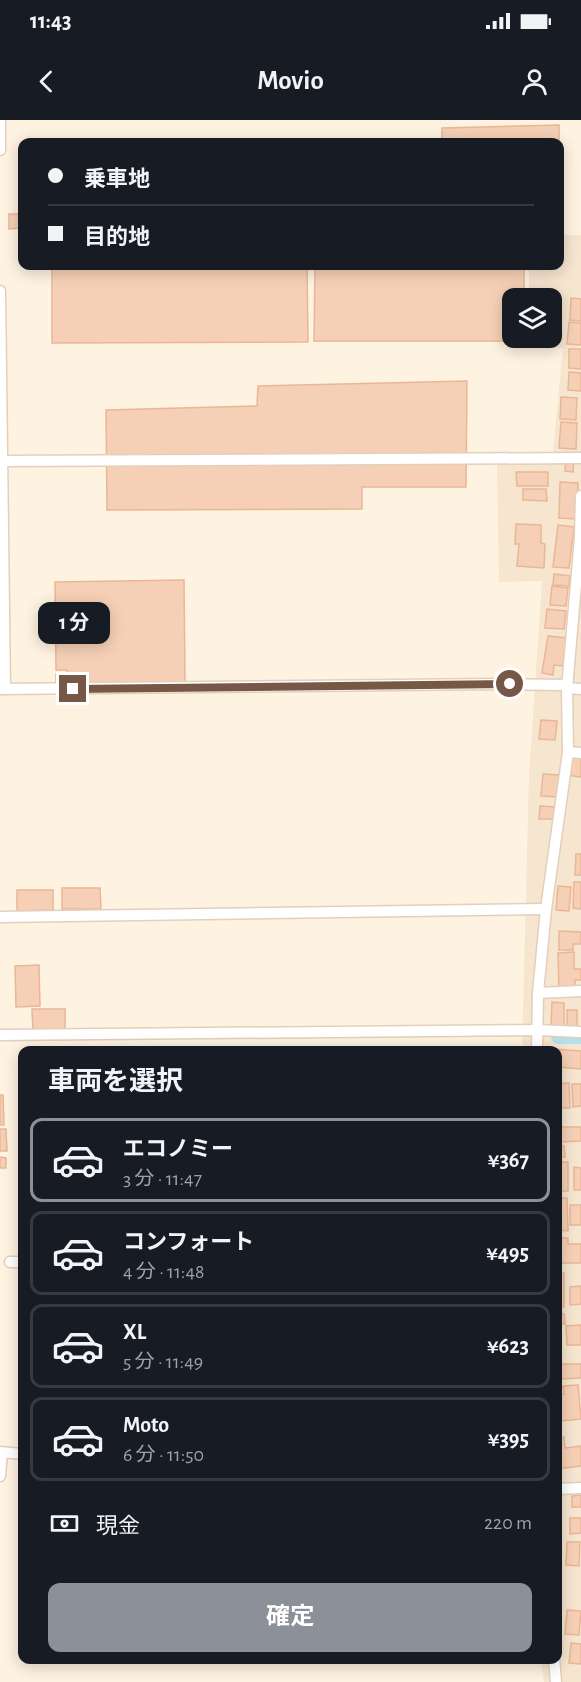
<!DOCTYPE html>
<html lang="ja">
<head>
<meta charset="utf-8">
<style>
	:root { --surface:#171b24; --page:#20242c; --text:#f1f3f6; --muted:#9ea1a6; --line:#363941; --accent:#8c9099 }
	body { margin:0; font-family:"Alegreya Sans","Noto Sans JP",sans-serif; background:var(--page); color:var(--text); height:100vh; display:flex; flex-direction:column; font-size:22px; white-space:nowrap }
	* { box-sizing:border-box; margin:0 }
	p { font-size:20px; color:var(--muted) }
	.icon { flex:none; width:33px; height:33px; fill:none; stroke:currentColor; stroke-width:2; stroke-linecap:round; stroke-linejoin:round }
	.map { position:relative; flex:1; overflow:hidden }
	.sheet { position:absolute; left:18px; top:926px; width:544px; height:618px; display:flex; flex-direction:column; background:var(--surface); border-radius:12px; box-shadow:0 3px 15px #0003 }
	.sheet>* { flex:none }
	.hud { position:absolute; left:18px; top:18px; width:546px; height:132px; border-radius:12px; box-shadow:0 3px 15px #0003; display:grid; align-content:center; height:132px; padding:0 30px; background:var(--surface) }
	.fabs { position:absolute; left:502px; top:168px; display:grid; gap:12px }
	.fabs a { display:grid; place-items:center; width:60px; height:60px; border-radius:12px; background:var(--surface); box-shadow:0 3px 15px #0003; font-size:30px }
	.end { position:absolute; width:27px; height:27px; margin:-14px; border:8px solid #775846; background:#fff; box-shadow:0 0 0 3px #fff }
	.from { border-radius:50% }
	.bubble { position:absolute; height:42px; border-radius:12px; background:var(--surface); box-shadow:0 3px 15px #0003; font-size:20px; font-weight:700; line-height:42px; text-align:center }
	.hud b { display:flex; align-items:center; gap:21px; height:57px; font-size:22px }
	.hud b+b { border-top:2px solid var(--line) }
	.hud i { width:15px; height:15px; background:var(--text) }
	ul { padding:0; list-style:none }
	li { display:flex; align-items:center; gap:18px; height:84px; margin:0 12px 9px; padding:0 18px; border:3px solid var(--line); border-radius:12px }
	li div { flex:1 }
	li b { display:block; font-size:22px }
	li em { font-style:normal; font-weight:700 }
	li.active { border-color:var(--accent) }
	li>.icon { width:54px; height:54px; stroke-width:1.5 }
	h2 { padding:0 30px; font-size:27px; line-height:72px }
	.pay { display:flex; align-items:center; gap:15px; height:66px; padding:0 30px; font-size:22px }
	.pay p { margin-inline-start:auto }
	.button { display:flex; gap:12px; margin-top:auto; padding:12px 30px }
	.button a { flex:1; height:69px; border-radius:12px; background:var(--accent); color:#fff; font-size:24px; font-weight:700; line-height:69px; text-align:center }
	.status { display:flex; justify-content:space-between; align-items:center; height:42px; padding:0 30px; background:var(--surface); direction:ltr }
	.status svg { height:16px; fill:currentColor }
	header { display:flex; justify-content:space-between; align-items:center; height:78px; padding:0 30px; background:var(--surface); font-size:27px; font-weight:700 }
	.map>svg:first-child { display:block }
	.residential { fill:#f6e5cf }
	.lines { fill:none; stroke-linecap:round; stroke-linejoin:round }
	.canal { stroke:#b4e1e9; stroke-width:14 }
	.building { fill:#f6d0b6; stroke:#eab695; stroke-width:1.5 }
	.street-casing { stroke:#e3cfbc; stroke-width:13 }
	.street { stroke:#fff; stroke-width:10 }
	.route { stroke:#775846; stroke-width:8 }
</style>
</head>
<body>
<div class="status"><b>11:43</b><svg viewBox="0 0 49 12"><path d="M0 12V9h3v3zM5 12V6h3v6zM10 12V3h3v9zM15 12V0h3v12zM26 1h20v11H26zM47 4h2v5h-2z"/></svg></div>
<header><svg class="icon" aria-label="back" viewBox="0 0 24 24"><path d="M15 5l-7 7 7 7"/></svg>Movio<svg class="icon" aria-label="person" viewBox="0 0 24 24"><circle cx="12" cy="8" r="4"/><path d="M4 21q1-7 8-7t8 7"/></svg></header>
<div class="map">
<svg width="581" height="1562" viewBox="0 0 581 1562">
	<rect width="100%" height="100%" fill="#fef3e1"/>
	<polygon class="residential" points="560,115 581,115 581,1562 544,1562 541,1539 558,1539 558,930 522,930 529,655 542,461 499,462 497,344 547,343 553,332 563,228 529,226 529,218 552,218 552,178 529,178 529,146 560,146"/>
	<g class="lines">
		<polyline class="canal" points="558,917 581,917"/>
	</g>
	<g class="building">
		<polygon points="559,5 559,22 442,22 442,8"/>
		<polygon points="560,28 562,105 560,105"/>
		<polygon points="9,94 22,94 22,108 9,109"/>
		<polygon points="52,146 307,146 308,222 52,223"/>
		<polygon points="315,146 524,146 524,178 513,178 513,218 524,218 524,221 314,221"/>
		<polygon points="571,178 581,179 581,201 570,200"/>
		<polygon points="569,202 581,203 581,225 567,224"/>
		<polygon points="569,229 581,229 581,249 569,248"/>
		<polygon points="569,252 581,253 581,271 568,270"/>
		<polygon points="467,261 466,367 362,367 362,389 107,390 106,290 257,286 258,266"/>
		<polygon points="561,277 577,278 576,300 560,299"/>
		<polygon points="561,302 577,303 576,329 559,328"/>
		<polygon points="566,339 574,340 573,352 565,351"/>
		<polygon points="516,352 548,352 548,366 517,366"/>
		<polygon points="560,362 578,363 577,399 559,398"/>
		<polygon points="523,369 546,369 547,381 523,380"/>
		<polygon points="516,404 541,405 541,423 545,424 544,448 517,446 519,424 515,424"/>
		<polygon points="558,405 574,407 569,448 553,447"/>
		<polygon points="554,454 570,456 569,466 553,465"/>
		<polygon points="184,460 185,563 67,565 67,550 56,550 55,462"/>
		<polygon points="552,466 568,468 566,486 550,485"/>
		<polygon points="547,489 566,491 564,509 545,508"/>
		<polygon points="548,516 567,518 563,546 554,545 553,555 542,553"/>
		<polygon points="56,554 64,554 63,565 56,565"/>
		<polygon points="541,600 557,601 555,620 539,619"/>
		<polygon points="570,629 581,631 581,657 566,655"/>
		<polygon points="543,654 559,655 558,677 541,676"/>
		<polygon points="540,686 556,687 555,699 539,699"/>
		<polygon points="576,734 581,734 581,755 575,755"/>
		<polygon points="574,762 581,762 581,789 573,788"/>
		<polygon points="558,766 571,767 569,791 556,790"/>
		<polygon points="62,768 100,768 101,789 62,789"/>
		<polygon points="17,770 53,770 53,790 17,791"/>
		<polygon points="559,811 581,812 581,824 573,824 573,830 559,830"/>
		<polygon points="574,832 574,849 581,849 581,860 575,860 575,870 559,871 558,833"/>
		<polygon points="39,845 40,886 16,887 15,846"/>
		<polygon points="552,882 564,883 564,909 551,909"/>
		<polygon points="32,889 65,889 65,910 33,910"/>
		<rect x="567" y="890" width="10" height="18"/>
		<polygon points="552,929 581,931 581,949 558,947 558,930 552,930"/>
		<polygon points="569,963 570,988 558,988 558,964"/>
		<polygon points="572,964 581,964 581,986 573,987"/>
		<polygon points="0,975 3,975 4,1005 0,1005"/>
		<polygon points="558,1007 581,1007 581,1021 558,1022"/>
		<polygon points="0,1009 6,1009 7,1031 0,1031"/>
		<polygon points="558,1026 564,1026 565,1037 558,1037"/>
		<polygon points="0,1037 6,1038 6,1048 0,1048"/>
		<rect x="558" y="1042" width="10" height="29"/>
		<polygon points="574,1047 581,1048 581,1070 574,1070"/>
		<polygon points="558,1078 567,1078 568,1111 558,1110"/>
		<rect x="570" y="1085" width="11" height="20"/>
		<polygon points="558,1118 568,1118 568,1124 581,1124 581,1143 558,1143"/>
		<rect x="558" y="1153" width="6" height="34"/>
		<polygon points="581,1166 581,1184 570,1185 570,1167"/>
		<polygon points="558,1194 564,1194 565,1204 558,1204 558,1229"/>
		<polygon points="581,1205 581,1225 567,1225 566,1206"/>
		<polygon points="558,1244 581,1244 581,1258 559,1259 558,1262"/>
		<polygon points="578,1265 581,1299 561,1301 561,1295 558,1295 558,1274 564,1274 563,1266"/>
		<polygon points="564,1317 565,1328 581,1326 581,1346 558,1349 558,1318"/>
		<polygon points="581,1375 581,1387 572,1387 572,1376"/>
		<polygon points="570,1398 581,1398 581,1413 570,1414"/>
		<polygon points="567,1422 580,1422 579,1446 566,1445"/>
		<polygon points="567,1490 581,1491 579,1515 565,1514"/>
		<polygon points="571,1523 581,1524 581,1544 569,1543"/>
	</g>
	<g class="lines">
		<g class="street-casing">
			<g id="street">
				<polyline points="0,30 0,0"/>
				<polyline points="0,171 5,569"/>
				<polyline points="0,341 581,338"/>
				<polyline points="567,568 581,569"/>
				<polyline points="0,569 492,564 567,565"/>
				<polyline points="568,632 581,633"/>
				<polyline points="0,797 546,789"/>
				<polyline points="538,873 581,871"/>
				<polyline points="0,915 537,910 581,912"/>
				<polyline points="537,930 538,873 546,789 568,632 567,568 580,418 581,376"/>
				<polyline points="10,1142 22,1142"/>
				<polyline points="0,1332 22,1334"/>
				<polyline points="0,1356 2,1333"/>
				<polyline points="558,1369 581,1368"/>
				<polyline points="554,1539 556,1562"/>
			</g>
		</g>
		<use href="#street" class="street"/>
	</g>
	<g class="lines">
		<polyline class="route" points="73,569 510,564"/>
	</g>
</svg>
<div class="fabs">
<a><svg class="icon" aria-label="layers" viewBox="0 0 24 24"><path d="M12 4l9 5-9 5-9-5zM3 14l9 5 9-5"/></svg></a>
</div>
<i class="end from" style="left:510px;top:564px"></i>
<i class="end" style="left:73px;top:569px"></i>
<div class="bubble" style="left:38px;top:482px;width:72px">1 分</div>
<div class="hud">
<b><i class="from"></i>乗車地</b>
<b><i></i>目的地</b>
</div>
<section class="sheet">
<h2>車両を選択</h2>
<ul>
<li class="active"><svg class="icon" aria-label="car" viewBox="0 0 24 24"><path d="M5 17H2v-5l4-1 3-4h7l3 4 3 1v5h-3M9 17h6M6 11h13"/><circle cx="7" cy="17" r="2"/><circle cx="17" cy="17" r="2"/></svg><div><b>エコノミー</b><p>3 分 · 11:47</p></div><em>¥367</em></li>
<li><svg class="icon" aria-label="car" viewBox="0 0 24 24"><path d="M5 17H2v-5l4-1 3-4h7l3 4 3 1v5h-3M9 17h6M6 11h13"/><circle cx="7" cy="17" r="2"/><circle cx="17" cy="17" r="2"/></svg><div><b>コンフォート</b><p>4 分 · 11:48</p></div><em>¥495</em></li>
<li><svg class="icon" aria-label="car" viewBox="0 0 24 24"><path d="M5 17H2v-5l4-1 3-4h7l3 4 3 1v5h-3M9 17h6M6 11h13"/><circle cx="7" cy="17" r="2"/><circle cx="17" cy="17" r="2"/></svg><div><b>XL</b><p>5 分 · 11:49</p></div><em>¥623</em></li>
<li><svg class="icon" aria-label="car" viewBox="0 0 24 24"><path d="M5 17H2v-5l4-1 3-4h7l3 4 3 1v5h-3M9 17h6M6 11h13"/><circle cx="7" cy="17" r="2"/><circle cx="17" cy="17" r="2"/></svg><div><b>Moto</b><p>6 分 · 11:50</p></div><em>¥395</em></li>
</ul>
<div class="pay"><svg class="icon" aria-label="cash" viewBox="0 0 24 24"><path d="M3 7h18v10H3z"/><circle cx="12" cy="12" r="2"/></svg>現金<p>220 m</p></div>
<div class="button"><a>確定</a></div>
</section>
</div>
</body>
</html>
